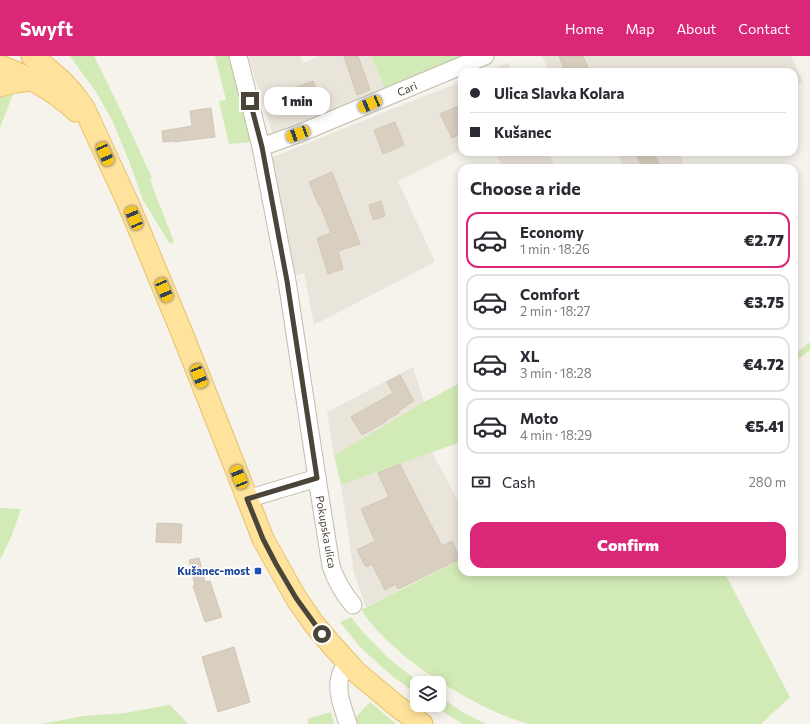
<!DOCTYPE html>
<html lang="en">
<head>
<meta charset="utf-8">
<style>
	:root { --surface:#fff; --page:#f7f7f7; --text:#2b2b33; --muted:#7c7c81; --line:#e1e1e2; --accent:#db2777 }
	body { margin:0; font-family:Commissioner,sans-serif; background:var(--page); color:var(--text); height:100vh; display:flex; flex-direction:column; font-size:15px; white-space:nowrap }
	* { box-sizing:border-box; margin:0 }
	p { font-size:13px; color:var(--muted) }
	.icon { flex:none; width:22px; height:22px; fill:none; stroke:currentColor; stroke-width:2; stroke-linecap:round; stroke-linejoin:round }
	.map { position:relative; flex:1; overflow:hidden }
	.details { position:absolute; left:458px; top:108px; width:340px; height:412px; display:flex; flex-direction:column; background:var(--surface); border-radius:12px; box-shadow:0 2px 10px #0003 }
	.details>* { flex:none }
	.hud { position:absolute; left:458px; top:12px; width:340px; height:88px; border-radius:12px; box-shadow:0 2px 10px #0003; display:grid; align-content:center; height:88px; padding:0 12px; background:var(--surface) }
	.fabs { position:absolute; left:410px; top:620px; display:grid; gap:8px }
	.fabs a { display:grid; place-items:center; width:36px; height:36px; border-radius:8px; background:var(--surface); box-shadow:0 2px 10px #0003; font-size:20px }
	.end { position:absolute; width:18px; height:18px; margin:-9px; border:5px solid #4b4439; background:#fff; box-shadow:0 0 0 2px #fff }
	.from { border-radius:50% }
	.bubble { position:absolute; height:28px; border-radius:12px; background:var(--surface); box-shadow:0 2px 10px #0003; font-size:13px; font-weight:800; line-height:28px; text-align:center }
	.car { position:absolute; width:12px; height:24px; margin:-12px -6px; border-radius:5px; box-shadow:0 0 3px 1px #0007; background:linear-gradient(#f5c518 24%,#345 0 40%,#f5c518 0 76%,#345 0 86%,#f5c518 0) }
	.hud b { display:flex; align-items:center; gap:14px; height:38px; font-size:15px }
	.hud b+b { border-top:1px solid var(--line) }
	.hud i { width:10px; height:10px; background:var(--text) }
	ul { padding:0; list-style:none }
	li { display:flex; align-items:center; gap:12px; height:56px; margin:0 8px 6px; padding:0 4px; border:2px solid var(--line); border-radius:12px }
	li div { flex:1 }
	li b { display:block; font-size:15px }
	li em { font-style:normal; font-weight:800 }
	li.current { border-color:var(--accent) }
	li>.icon { width:36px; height:36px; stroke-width:1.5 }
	h2 { padding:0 12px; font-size:18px; line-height:48px }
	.pay { display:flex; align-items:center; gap:10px; height:44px; padding:0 12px; font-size:15px }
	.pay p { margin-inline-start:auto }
	.primary-button { display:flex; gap:8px; margin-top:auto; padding:8px 12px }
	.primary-button a { flex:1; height:46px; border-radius:12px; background:var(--accent); color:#fff; font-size:16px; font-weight:800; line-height:46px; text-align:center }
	header { display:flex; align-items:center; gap:24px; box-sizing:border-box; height:56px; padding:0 20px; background:var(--accent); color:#fff }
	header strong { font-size:19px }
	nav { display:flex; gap:22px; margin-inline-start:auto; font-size:14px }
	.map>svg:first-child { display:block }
	.residential { fill:#eae5da }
	.grass { fill:#d2eab5 }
	.building { fill:#d8cfc1; stroke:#d3c7b4 }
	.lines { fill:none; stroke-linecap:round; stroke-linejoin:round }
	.minor-casing { stroke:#c2bbae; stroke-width:19 }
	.major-casing { stroke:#e6c16a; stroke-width:23 }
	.minor { stroke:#fff; stroke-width:17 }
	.major { stroke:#ffe39c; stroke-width:21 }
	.route { stroke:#4b4439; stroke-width:5 }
	.transit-dot { fill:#1a4fb4; stroke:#fff; stroke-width:1.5 }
	.labels { text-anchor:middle; stroke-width:3.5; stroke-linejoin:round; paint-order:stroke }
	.street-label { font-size:11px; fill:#4b4439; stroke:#fff }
	.transit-label { font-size:11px; font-weight:bold; fill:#164399; stroke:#fff; text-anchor:end }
</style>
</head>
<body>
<header>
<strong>Swyft</strong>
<nav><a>Home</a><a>Map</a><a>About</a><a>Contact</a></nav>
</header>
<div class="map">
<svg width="810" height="668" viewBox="0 0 810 668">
	<rect width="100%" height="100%" fill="#f6f3ec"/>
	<g class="residential">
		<polygon points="248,0 300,0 303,7 319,0 371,0 386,35 273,79"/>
		<polygon points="542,0 791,0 803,26 794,29 794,16 549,16"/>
		<polygon points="508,7 512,16 486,16"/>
		<polygon points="462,25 462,93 398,125 435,206 314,269 304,217 292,220 268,103"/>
		<polygon points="495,96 548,96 556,112 504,112"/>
		<polygon points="617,96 678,96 686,112 624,112"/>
		<polygon points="413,311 424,346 334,399 327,356"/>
		<polygon points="432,396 462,452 462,503 366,551 354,517 341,429"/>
	</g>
	<g class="grass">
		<polygon points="70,0 94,0 123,59 152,122 150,124 174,186 170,188 143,144 129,105 112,64 96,36"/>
		<polygon points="215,0 233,0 253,86 229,88 219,45 226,44"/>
		<polygon points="371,0 472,0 386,35"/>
		<polygon points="13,38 0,72 0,41"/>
		<polygon points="810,286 810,294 794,307 794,299"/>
		<polygon points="462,326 462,384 455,388 341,429 334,399 424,346"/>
		<polygon points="0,452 21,453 11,481 0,504"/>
		<path d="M462,503V516H724L790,641L761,668H528C517,664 506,661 496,656C486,652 476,646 466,641C427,619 387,591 361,554Z"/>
		<polygon points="351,561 362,575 388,602 420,627 417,627 417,638 392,620 361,592 340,566"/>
		<polygon points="439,640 462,656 486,668 463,668 432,649 439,649"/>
		<polygon points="370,646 396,668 356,668 355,662"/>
		<polygon points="170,649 188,668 42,668 83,660 125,657"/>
		<polygon points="331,656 334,668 309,668 307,663"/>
	</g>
	<g class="building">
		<polygon points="344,0 358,0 370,34 357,39"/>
		<polygon points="559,0 583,0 590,16 565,16"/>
		<polygon points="313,25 323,52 304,59 294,32"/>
		<polygon points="462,48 462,77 452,82 440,58"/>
		<polygon points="211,52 215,81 174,86 174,85 163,86 162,75 192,70 190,55"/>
		<polygon points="395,66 404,89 383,98 374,74"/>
		<polygon points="635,96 653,96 661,112 643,112"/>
		<polygon points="332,116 360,188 338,195 343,213 328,218 317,182 331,177 320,149 319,150 309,126"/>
		<polygon points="381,145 385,160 373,164 369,149"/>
		<polygon points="400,319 414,345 406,349 407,350 398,355 399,357 386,364 387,365 362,379 351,361 393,337 387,326"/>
		<polygon points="400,408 405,419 442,490 452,485 460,503 398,533 396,528 385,534 372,508 366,511 357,494 375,485 361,453 389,441 378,417"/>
		<polygon points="157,467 182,468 181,487 156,486"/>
		<polygon points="199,502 205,526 210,525 222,561 205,566 193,530 195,530 189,504"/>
		<polygon points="234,591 250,646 218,656 202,601"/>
	</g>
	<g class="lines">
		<g class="minor-casing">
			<g id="minor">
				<polyline points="238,0 261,91 287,225 317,422 247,443"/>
				<polyline points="261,91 298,78 485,0"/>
				<path d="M317,422L331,510C336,525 343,537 353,549"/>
				<path d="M348,668C343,652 334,632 342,615C344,613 346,610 348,608"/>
			</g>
		</g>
		<g class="major-casing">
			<g id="major">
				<polyline points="32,0 41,7 62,25 73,37 84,52 128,147 182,277 239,421 263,483 296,542 314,568 330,587 356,616 398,651 422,668"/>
				<path d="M0,10C27,20 55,35 76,55"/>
				<polyline points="0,30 15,26 31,24"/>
			</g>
		</g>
		<use href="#minor" class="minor"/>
		<use href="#major" class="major"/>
	</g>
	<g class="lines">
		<polyline class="route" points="250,45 262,91 287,225 317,422 247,443 263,483 276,508 296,542 322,578"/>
	</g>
	<rect class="transit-dot" x="254" y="511" width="8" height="8" rx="2"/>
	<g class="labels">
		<g class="street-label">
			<text transform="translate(407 33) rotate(-23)" y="4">Cari</text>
			<text transform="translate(326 476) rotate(80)" y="4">Pokupska ulica</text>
		</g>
		<g class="transit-label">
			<text x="250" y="519">Kušanec-most</text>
		</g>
	</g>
</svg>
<div class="fabs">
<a><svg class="icon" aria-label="layers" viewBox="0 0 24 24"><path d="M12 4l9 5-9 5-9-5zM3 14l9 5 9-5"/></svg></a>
</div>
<i class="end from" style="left:322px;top:578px"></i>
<i class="end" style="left:250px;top:45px"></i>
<div class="bubble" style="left:264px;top:31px;width:66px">1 min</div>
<i class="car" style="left:370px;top:48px;rotate:247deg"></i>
<i class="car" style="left:298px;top:78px;rotate:250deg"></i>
<i class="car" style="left:105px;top:98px;rotate:156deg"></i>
<i class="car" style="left:134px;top:162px;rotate:337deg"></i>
<i class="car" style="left:164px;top:234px;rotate:157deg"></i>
<i class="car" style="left:199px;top:320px;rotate:158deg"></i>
<i class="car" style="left:239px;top:421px;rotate:338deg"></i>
<div class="hud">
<b><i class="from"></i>Ulica Slavka Kolara</b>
<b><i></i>Kušanec</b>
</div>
<section class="details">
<h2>Choose a ride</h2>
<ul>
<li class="current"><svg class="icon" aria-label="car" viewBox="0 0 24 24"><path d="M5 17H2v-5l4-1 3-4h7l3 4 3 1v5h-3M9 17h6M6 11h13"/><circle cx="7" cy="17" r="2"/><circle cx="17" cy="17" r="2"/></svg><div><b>Economy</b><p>1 min · 18:26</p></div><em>€2.77</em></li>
<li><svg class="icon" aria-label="car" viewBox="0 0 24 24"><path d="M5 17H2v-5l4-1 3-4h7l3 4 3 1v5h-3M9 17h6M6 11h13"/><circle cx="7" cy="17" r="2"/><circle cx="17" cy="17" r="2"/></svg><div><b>Comfort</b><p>2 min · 18:27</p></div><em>€3.75</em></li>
<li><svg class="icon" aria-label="car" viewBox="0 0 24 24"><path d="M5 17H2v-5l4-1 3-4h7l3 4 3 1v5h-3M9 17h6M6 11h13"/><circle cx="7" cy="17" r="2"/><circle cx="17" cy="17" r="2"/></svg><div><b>XL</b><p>3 min · 18:28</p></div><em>€4.72</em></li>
<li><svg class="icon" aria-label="car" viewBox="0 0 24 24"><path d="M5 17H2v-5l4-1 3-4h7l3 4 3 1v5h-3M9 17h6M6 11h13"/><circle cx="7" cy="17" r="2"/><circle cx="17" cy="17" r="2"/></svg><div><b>Moto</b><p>4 min · 18:29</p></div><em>€5.41</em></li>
</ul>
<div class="pay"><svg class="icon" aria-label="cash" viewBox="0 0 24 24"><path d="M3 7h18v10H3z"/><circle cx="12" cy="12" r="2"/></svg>Cash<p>280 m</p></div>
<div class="primary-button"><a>Confirm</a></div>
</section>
</div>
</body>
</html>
